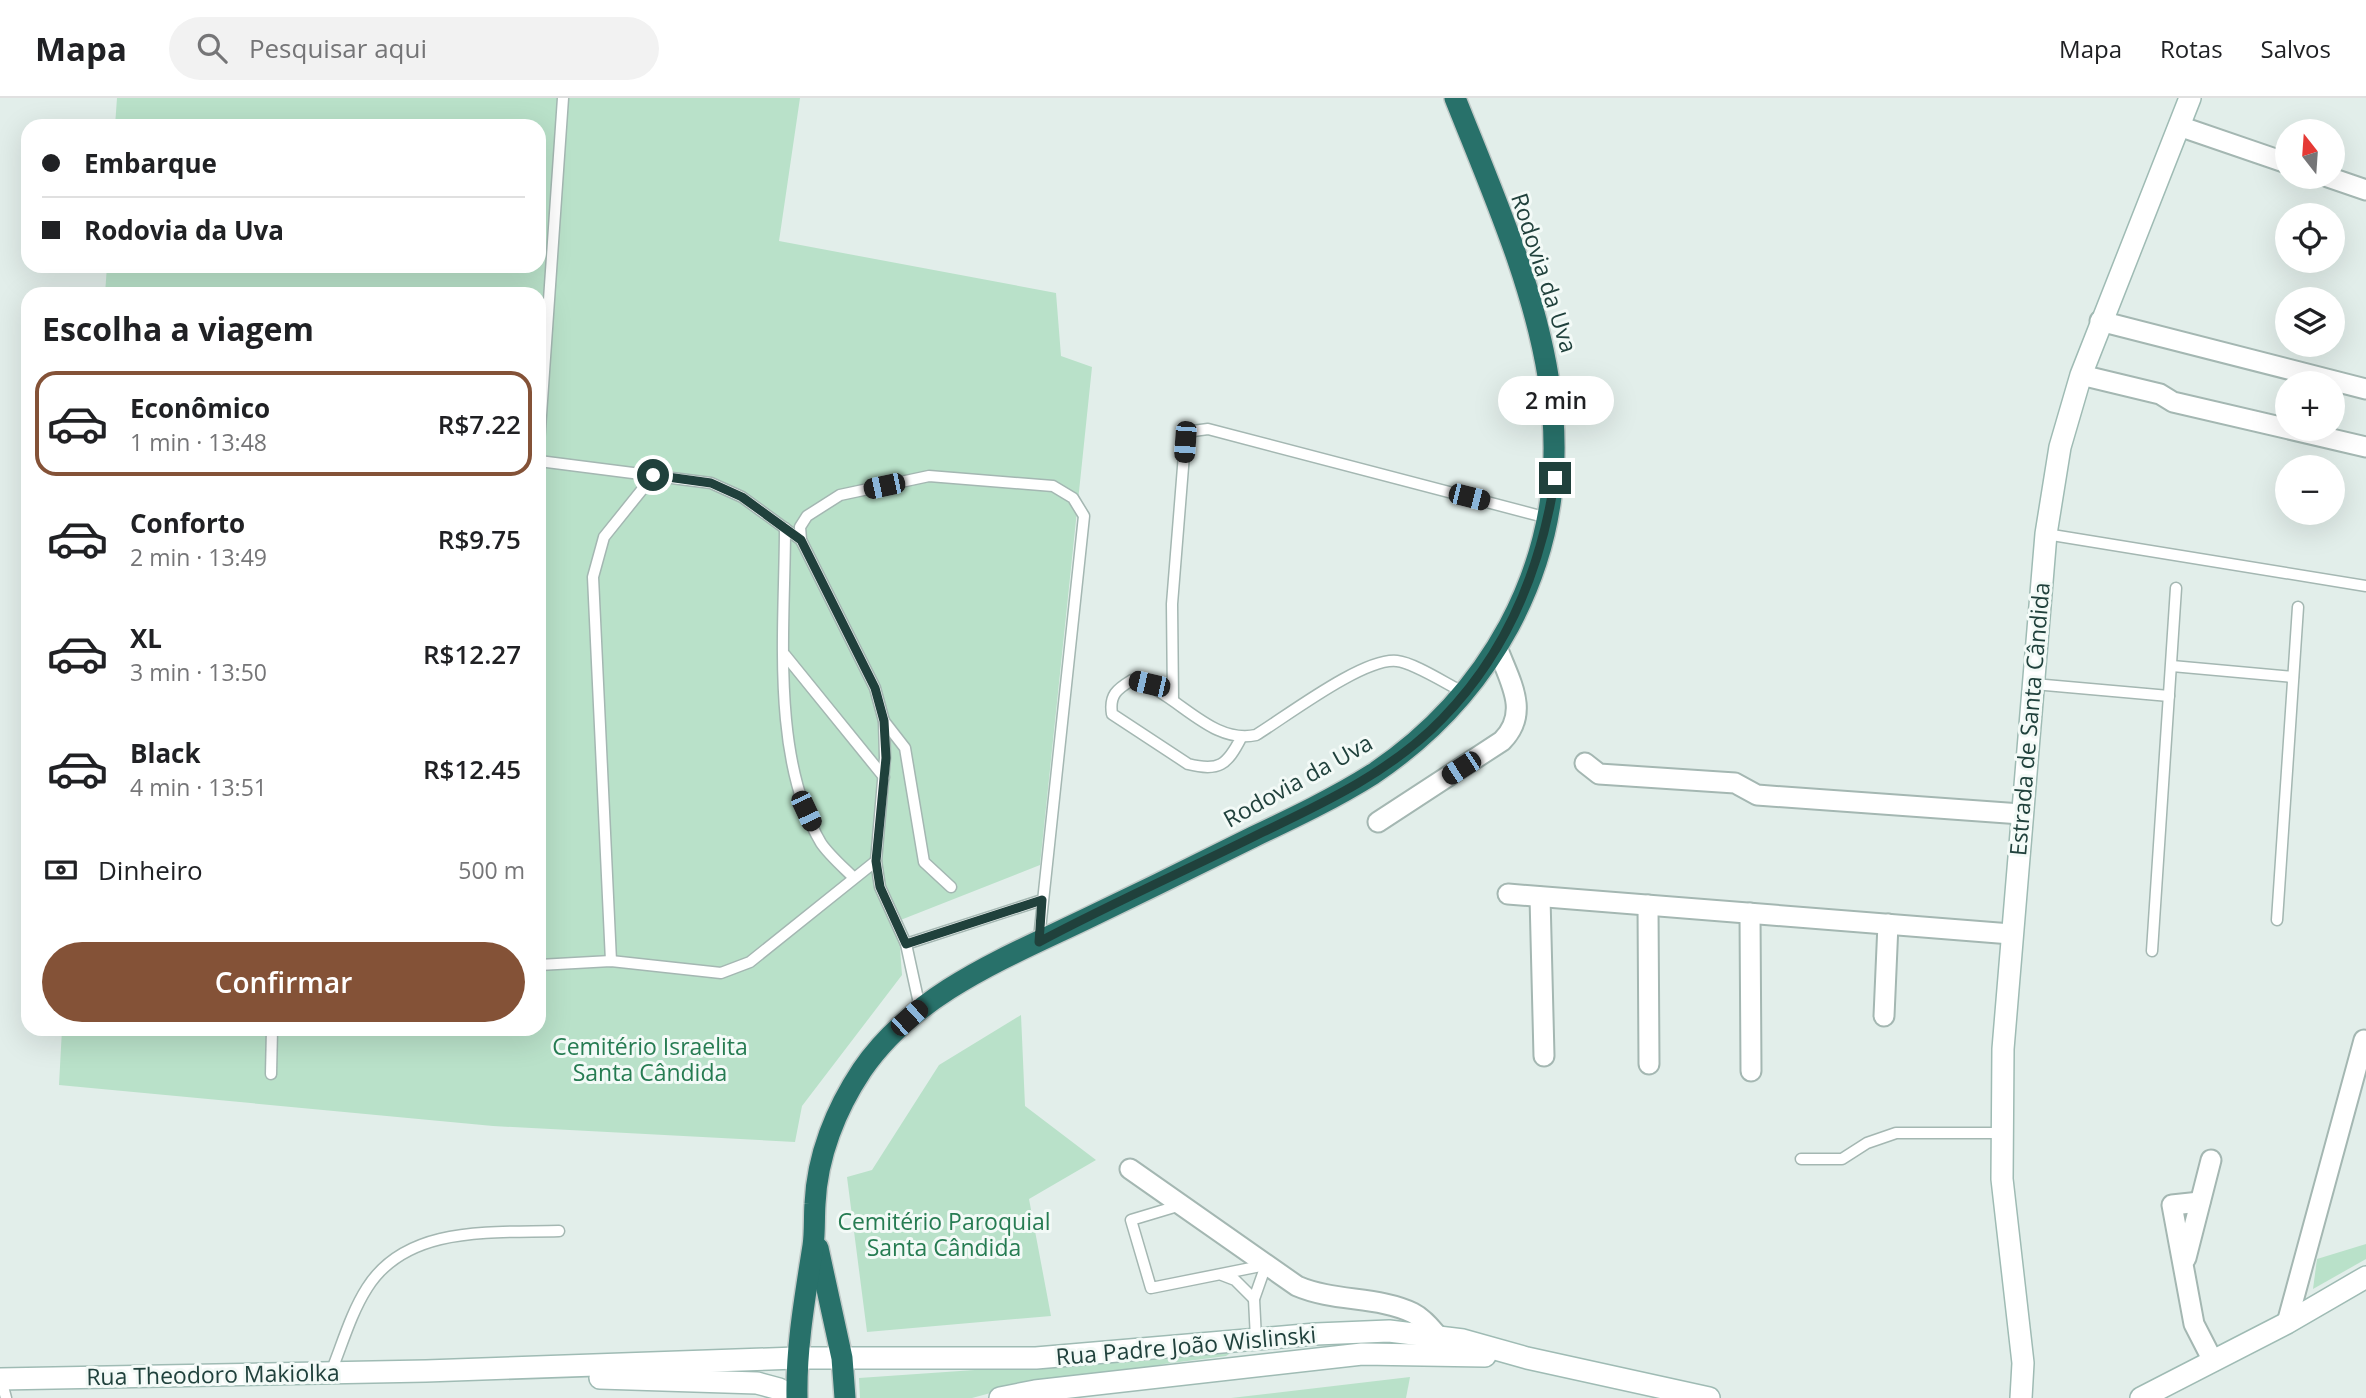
<!DOCTYPE html>
<html lang="pt">
<head>
<meta charset="utf-8">
<style>
	:root { --surface:#fff; --page:#f2f2f2; --text:#202124; --muted:#757577; --line:#e0e0e0; --accent:#845237 }
	body { margin:0; font-family:"Open Sans",sans-serif; background:var(--page); color:var(--text); height:100vh; display:flex; flex-direction:column; font-size:26px; white-space:nowrap }
	* { box-sizing:border-box; margin:0 }
	p { font-size:23px; color:var(--muted) }
	.icon { flex:none; width:38px; height:38px; fill:none; stroke:currentColor; stroke-width:2; stroke-linecap:round; stroke-linejoin:round }
	.map { position:relative; flex:1; overflow:hidden }
	.panel { position:absolute; left:21px; top:189px; width:525px; height:749px; display:flex; flex-direction:column; background:var(--surface); border-radius:21px; box-shadow:0 7px 28px #0002 }
	.panel>* { flex:none }
	.top-card { position:absolute; left:21px; top:21px; width:525px; height:154px; border-radius:21px; box-shadow:0 7px 28px #0002; display:grid; align-content:center; height:154px; padding:0 21px; background:var(--surface) }
	.needle { width:46px; rotate:343deg }
	.fabs { position:absolute; left:2275px; top:21px; display:grid; gap:14px }
	.fabs a { display:grid; place-items:center; width:70px; height:70px; border-radius:50%; background:var(--surface); box-shadow:0 7px 28px #0002; font-size:35px }
	.end { position:absolute; width:32px; height:32px; margin:-16px; border:9px solid #20413c; background:#fff; box-shadow:0 0 0 4px #fff }
	.from { border-radius:50% }
	.bubble { position:absolute; height:49px; border-radius:24px; background:var(--surface); box-shadow:0 7px 28px #0002; font-size:23px; font-weight:600; line-height:49px; text-align:center }
	.car { position:absolute; width:21px; height:42px; margin:-21px -10px; border-radius:9px; box-shadow:0 0 5px 2px #0007; background:linear-gradient(#222 24%,#8ab4d8 0 40%,#222 0 76%,#8ab4d8 0 86%,#222 0) }
	.top-card b { display:flex; align-items:center; gap:24px; height:66px; font-size:26px }
	.top-card b+b { border-top:2px solid var(--line) }
	.top-card i { width:18px; height:18px; background:var(--text) }
	ul { padding:0; list-style:none }
	li { display:flex; align-items:center; gap:21px; height:105px; margin:0 14px 10px; padding:0 7px; border:4px solid transparent; border-radius:21px }
	li div { flex:1 }
	li b { display:block; font-size:26px }
	li em { font-style:normal; font-weight:600 }
	li.current { border-color:var(--accent) }
	li>.icon { width:63px; height:63px; stroke-width:1.5 }
	h2 { padding:0 21px; font-size:32px; line-height:84px }
	.pay { display:flex; align-items:center; gap:18px; height:77px; padding:0 21px; font-size:26px }
	.pay p { margin-inline-start:auto }
	.cta { display:flex; gap:14px; margin-top:auto; padding:14px 21px }
	.cta a { flex:1; height:80px; border-radius:42px; background:var(--accent); color:#fff; font-size:28px; font-weight:600; line-height:80px; text-align:center }
	header { display:flex; align-items:center; gap:42px; box-sizing:border-box; height:98px; padding:0 35px; background:var(--surface); border-bottom:2px solid var(--line) }
	header strong { font-size:33px }
	nav { display:flex; gap:38px; margin-inline-start:auto; font-size:24px }
	.search { width:490px; height:63px; background:var(--page); display:flex; align-items:center; gap:18px; box-sizing:border-box; padding:0 24px; border-radius:38px; color:var(--muted); font-size:26px }
	.map>svg:first-child { display:block }
	.green { fill:#b9e1c9 }
	.lines { fill:none; stroke-linecap:round; stroke-linejoin:round }
	.lane-casing { stroke:#a4b7b2; stroke-width:13 }
	.street-casing { stroke:#a4b7b2; stroke-width:23 }
	.secondary-casing { stroke:#9fbbb4; stroke-width:24 }
	.highway-casing { stroke:#c1cac8; stroke-width:24 }
	.lane { stroke:#fff; stroke-width:10 }
	.street { stroke:#fff; stroke-width:19 }
	.secondary { stroke:#fff; stroke-width:21 }
	.highway { stroke:#28716a; stroke-width:21 }
	.route { stroke:#20413c; stroke-width:9 }
	.labels { text-anchor:middle; stroke-width:6; stroke-linejoin:round; paint-order:stroke }
	.street-label { font-size:23px; fill:#20413c; stroke:#f3faf7 }
	.park-label { font-size:23px; fill:#267c52; stroke:#f3faf7 }
</style>
</head>
<body>
<header>
<strong>Mapa</strong>
<div class="search"><svg class="icon" aria-label="search" viewBox="0 0 24 24"><circle cx="10" cy="10" r="6"/><path d="M15 15l6 6"/></svg>Pesquisar aqui</div>
<nav><a>Mapa</a><a>Rotas</a><a>Salvos</a></nav>
</header>
<div class="map">
<svg width="2366" height="1300" viewBox="0 0 2366 1300">
	<rect width="100%" height="100%" fill="#e2eeea"/>
	<g class="green">
		<polygon points="117,0 800,0 779,143 1056,195 1061,258 1092,269 1040,767 898,823 902,877 802,1008 795,1044 493,1028 59,987 62,931 539,931 539,196 105,196 107,168 539,168 539,28 115,28"/>
		<polygon points="1021,917 1025,1008 1096,1062 1029,1101 1051,1218 867,1234 847,1079 872,1072 939,967"/>
		<polygon points="2366,1146 2366,1161 2313,1191 2317,1161"/>
		<polygon points="1232,1254 1226,1258 1164,1266 1121,1277 998,1293 972,1300 860,1300 859,1280"/>
		<polygon points="1410,1279 1406,1300 1231,1300"/>
	</g>
	<g class="lines">
		<g class="lane-casing">
			<g id="lane">
				<polyline points="539,346 563,0"/>
				<polyline points="539,363 711,385 742,399 801,442"/>
				<path d="M785,430C785,527 770,659 821,745C829,757 843,769 854,780"/>
				<polyline points="2046,436 2366,488"/>
				<polyline points="785,557 884,679"/>
				<polyline points="2172,568 2293,579"/>
				<polyline points="2034,586 2169,598"/>
				<polyline points="1173,602 1172,506 1185,344 1193,333 1208,331 1548,420"/>
				<polyline points="884,623 905,650 924,764 951,789"/>
				<path d="M1241,640C1227,667 1219,674 1188,666L1112,616C1109,597 1117,591 1132,582C1176,592 1209,647 1256,637C1287,618 1364,559 1397,563C1415,565 1448,587 1465,595"/>
				<polyline points="2277,822 2298,509"/>
				<polyline points="906,846 1042,802"/>
				<polyline points="2152,853 2176,490"/>
				<polyline points="611,863 593,479 604,439 653,378"/>
				<polyline points="539,867 611,863 721,875 750,864 876,763"/>
				<polyline points="920,910 906,846 880,789 876,763 885,660 884,623 875,590 801,442 800,429 807,418 840,397 929,378 1053,388 1073,400 1084,418 1039,841"/>
				<polyline points="271,976 272,931"/>
				<polyline points="1801,1061 1842,1061 1867,1045 1896,1035 2002,1035"/>
				<polyline points="1181,1107 1131,1122 1151,1190 1266,1167"/>
				<polyline points="1222,1177 1235,1182 1254,1201"/>
				<polyline points="1256,1241 1254,1201 1266,1167"/>
				<path d="M331,1274C342,1247 351,1215 367,1190C407,1126 494,1135 559,1133"/>
				<polyline points="1,1281 6,1300"/>
			</g>
		</g>
		<g class="street-casing">
			<g id="street">
				<polyline points="2179,28 2287,65"/>
				<polyline points="2328,79 2366,92"/>
				<polyline points="2100,223 2366,291"/>
				<polyline points="2081,277 2160,296 2173,304 2366,349"/>
				<polyline points="1585,665 1599,676 1735,685 1757,697 2021,716"/>
				<path d="M1378,724L1502,643C1531,614 1509,582 1497,549"/>
				<polyline points="1508,796 2011,836"/>
				<polyline points="1540,799 1544,958"/>
				<polyline points="1648,807 1649,966"/>
				<polyline points="1750,815 1751,973"/>
				<polyline points="1884,918 1888,826"/>
				<path d="M1130,1071L1297,1188C1334,1204 1378,1198 1413,1215C1423,1220 1430,1229 1437,1237"/>
				<polyline points="2200,1104 2172,1107 2194,1226 2213,1263"/>
				<polyline points="2186,1160 2211,1062"/>
				<polyline points="2287,1225 2364,942"/>
			</g>
		</g>
		<g class="secondary-casing">
			<g id="secondary">
				<polyline points="600,1280 757,1285 779,1291 795,1300"/>
				<polyline points="0,1281 426,1273 796,1260 1036,1260 1316,1236 1389,1233 1463,1242 1527,1260 1709,1300"/>
				<polyline points="1000,1300 1035,1293 1362,1256 1485,1258"/>
				<polyline points="2021,1300 2023,1265 2002,1081 2003,951 2046,436 2060,349 2081,277 2190,0"/>
				<polyline points="2141,1300 2287,1225 2366,1179"/>
			</g>
		</g>
		<g class="highway-casing">
			<g id="highway">
				<polyline points="818,1150 842,1260 845,1300"/>
				<path d="M797,1300C796,1249 805,1199 813,1148C815,1134 814,1120 815,1106C817,1058 836,1011 862,972C916,893 1010,858 1092,818C1146,792 1199,766 1253,739C1293,720 1335,700 1373,676C1431,637 1476,589 1509,528C1607,344 1525,176 1455,0"/>
			</g>
		</g>
		<use href="#lane" class="lane"/>
		<use href="#street" class="street"/>
		<use href="#secondary" class="secondary"/>
		<use href="#highway" class="highway"/>
	</g>
	<g class="lines">
		<path class="route" d="M653,377L711,385L742,399L801,442L875,590L884,623L886,660L876,763L880,789L906,846L1042,802L1039,844C1112,805 1189,771 1263,734C1326,704 1393,672 1442,621C1507,555 1541,470 1555,380"/>
	</g>
	<g class="labels">
		<g class="street-label">
			<text transform="translate(1544 175) rotate(72)" y="8">Rodovia da Uva</text>
			<text transform="translate(2030 621) rotate(-85)" y="8">Estrada de Santa Cândida</text>
			<text transform="translate(1298 683) rotate(-29)" y="8">Rodovia da Uva</text>
			<text transform="translate(1186 1248) rotate(-5)" y="8">Rua Padre João Wislinski</text>
			<text transform="translate(213 1277) rotate(-1)" y="8">Rua Theodoro Makiolka</text>
		</g>
		<g class="park-label">
			<text x="650" y="957">Cemitério Israelita<tspan x="650" dy="26">Santa Cândida</tspan></text>
			<text x="944" y="1132">Cemitério Paroquial<tspan x="944" dy="26">Santa Cândida</tspan></text>
		</g>
	</g>
</svg>
<div class="fabs">
<a><svg class="needle" viewBox="-14 -14 28 28"><path d="M0-13l5 13h-10z" fill="#e53935"/><path d="M0 13l5-13h-10z" fill="#757577"/></svg></a>
<a><svg class="icon" aria-label="locate" viewBox="0 0 24 24"><circle cx="12" cy="12" r="6"/><path d="M12 2v4M12 18v4M2 12h4M18 12h4"/></svg></a>
<a><svg class="icon" aria-label="layers" viewBox="0 0 24 24"><path d="M12 4l9 5-9 5-9-5zM3 14l9 5 9-5"/></svg></a>
<a>+</a>
<a>−</a>
</div>
<i class="end from" style="left:653px;top:377px"></i>
<i class="end" style="left:1555px;top:380px"></i>
<div class="bubble" style="left:1498px;top:278px;width:116px">2 min</div>
<i class="car" style="left:1185px;top:344px;rotate:184deg"></i>
<i class="car" style="left:884px;top:388px;rotate:258deg"></i>
<i class="car" style="left:1469px;top:399px;rotate:104deg"></i>
<i class="car" style="left:1149px;top:586px;rotate:283deg"></i>
<i class="car" style="left:1461px;top:670px;rotate:237deg"></i>
<i class="car" style="left:806px;top:713px;rotate:155deg"></i>
<i class="car" style="left:909px;top:920px;rotate:48deg"></i>
<div class="top-card">
<b><i class="from"></i>Embarque</b>
<b><i></i>Rodovia da Uva</b>
</div>
<section class="panel">
<h2>Escolha a viagem</h2>
<ul>
<li class="current"><svg class="icon" aria-label="car" viewBox="0 0 24 24"><path d="M5 17H2v-5l4-1 3-4h7l3 4 3 1v5h-3M9 17h6M6 11h13"/><circle cx="7" cy="17" r="2"/><circle cx="17" cy="17" r="2"/></svg><div><b>Econômico</b><p>1 min · 13:48</p></div><em>R$7.22</em></li>
<li><svg class="icon" aria-label="car" viewBox="0 0 24 24"><path d="M5 17H2v-5l4-1 3-4h7l3 4 3 1v5h-3M9 17h6M6 11h13"/><circle cx="7" cy="17" r="2"/><circle cx="17" cy="17" r="2"/></svg><div><b>Conforto</b><p>2 min · 13:49</p></div><em>R$9.75</em></li>
<li><svg class="icon" aria-label="car" viewBox="0 0 24 24"><path d="M5 17H2v-5l4-1 3-4h7l3 4 3 1v5h-3M9 17h6M6 11h13"/><circle cx="7" cy="17" r="2"/><circle cx="17" cy="17" r="2"/></svg><div><b>XL</b><p>3 min · 13:50</p></div><em>R$12.27</em></li>
<li><svg class="icon" aria-label="car" viewBox="0 0 24 24"><path d="M5 17H2v-5l4-1 3-4h7l3 4 3 1v5h-3M9 17h6M6 11h13"/><circle cx="7" cy="17" r="2"/><circle cx="17" cy="17" r="2"/></svg><div><b>Black</b><p>4 min · 13:51</p></div><em>R$12.45</em></li>
</ul>
<div class="pay"><svg class="icon" aria-label="cash" viewBox="0 0 24 24"><path d="M3 7h18v10H3z"/><circle cx="12" cy="12" r="2"/></svg>Dinheiro<p>500 m</p></div>
<div class="cta"><a>Confirmar</a></div>
</section>
</div>
</body>
</html>
